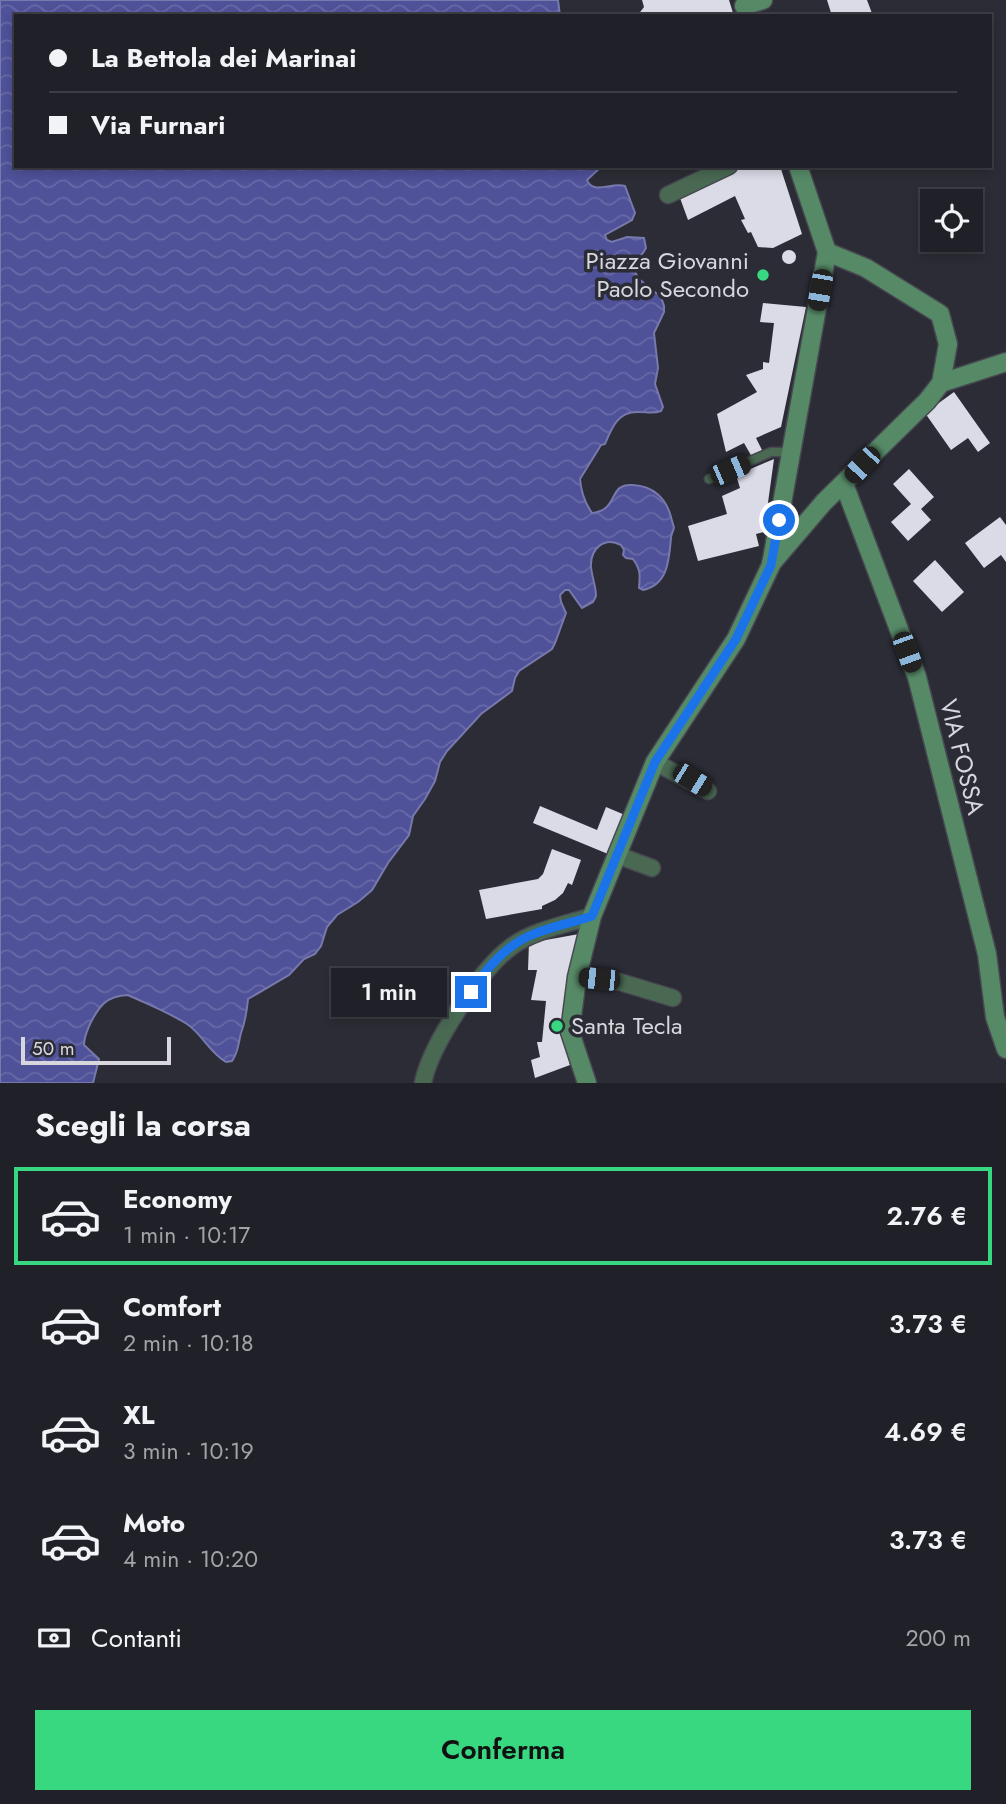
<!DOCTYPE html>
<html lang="it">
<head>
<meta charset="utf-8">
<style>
	:root { --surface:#202128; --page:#2d2e34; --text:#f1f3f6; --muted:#a2a3a8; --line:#3d3e45; --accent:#37d880 }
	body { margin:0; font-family:Jost,sans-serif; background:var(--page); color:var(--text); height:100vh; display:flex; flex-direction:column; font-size:26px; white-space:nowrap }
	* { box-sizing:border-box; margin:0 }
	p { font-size:23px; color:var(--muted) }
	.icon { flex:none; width:38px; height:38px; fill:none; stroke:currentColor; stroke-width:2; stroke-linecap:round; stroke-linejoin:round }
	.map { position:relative; height:1083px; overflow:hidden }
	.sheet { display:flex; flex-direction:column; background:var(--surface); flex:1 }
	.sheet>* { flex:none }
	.hud { position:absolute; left:14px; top:14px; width:978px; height:154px; border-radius:0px; box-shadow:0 4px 10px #0003,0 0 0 2px var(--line); display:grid; align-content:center; height:154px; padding:0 35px; background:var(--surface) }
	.buttons { position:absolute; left:920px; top:189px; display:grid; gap:14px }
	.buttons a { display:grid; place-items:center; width:63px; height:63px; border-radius:0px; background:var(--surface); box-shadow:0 4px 10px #0003,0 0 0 2px var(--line); font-size:35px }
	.scale { position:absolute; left:21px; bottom:18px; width:150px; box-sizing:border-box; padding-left:7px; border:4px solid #d7d7dd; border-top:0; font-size:19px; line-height:24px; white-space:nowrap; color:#d7d7dd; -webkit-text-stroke:5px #2b2c35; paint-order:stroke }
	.end { position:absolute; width:32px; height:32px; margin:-16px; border:9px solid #1a73e8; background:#fff; box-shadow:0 0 0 4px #fff }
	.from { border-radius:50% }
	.bubble { position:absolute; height:49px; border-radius:0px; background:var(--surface); box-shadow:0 4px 10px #0003,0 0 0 2px var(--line); font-size:23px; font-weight:600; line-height:49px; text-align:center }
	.car { position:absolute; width:21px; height:42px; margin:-21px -10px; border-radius:9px; box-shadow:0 0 5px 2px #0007; background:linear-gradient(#222 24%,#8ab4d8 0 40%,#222 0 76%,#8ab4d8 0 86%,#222 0) }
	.hud b { display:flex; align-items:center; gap:24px; height:66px; font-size:26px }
	.hud b+b { border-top:2px solid var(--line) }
	.hud i { width:18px; height:18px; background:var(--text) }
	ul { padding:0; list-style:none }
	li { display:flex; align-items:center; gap:21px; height:98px; margin:0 14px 10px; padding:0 21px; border:4px solid transparent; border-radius:0px }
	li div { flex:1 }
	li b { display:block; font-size:26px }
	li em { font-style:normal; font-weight:600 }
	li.current { border-color:var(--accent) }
	li>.icon { width:63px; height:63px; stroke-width:1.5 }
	h2 { padding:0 35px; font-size:32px; line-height:84px }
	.pay { display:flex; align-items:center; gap:18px; height:77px; padding:0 35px; font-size:26px }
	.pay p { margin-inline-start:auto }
	.button { display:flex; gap:14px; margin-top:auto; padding:14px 35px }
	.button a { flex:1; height:80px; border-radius:0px; background:var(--accent); color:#111; font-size:28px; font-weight:600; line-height:80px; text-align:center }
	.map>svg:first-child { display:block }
	.water { fill:url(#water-waves); stroke:#7879ad; stroke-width:2 }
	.building { fill:#dadbe7 }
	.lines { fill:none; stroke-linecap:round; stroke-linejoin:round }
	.lane-casing { stroke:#474750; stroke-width:11 }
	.street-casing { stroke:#474750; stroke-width:19 }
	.secondary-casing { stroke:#474750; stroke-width:21 }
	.lane { stroke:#496953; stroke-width:8 }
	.street { stroke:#496953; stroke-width:16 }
	.secondary { stroke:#568a67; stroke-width:18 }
	.route { stroke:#1a73e8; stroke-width:9 }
	.poi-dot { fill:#37d880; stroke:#2b2c35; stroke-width:2.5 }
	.labels { text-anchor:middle; stroke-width:7; stroke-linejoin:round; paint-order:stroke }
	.poi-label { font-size:24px; fill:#d7d7dd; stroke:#2b2c35; text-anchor:end }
	.street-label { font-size:24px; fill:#d7d7dd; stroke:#2b2c35 }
</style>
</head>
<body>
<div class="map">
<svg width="1006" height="1083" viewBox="0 0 1006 1083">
	<defs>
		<pattern id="water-waves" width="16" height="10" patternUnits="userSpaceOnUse" patternTransform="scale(1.75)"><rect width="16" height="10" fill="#4f5199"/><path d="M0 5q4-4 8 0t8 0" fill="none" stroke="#6869a7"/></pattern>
	</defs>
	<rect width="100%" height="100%" fill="#2b2c35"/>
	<path class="water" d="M0,0H558L560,16H16V166H602L587,180C593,195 611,182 625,186L635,213L632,220L605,235L607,240L612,242L627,237L644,238L646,248L637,262V269L635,272L639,279L661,297L664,306V312L654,333L658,368L655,384L663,407L661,411C653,414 647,412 639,412C618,411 612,427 605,444L601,445L580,479C581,492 585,503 592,513C620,510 607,483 633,485C653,486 666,498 671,517C671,518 674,527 674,528C673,531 671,535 671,538C669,560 668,585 643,590L639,588C640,576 641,570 633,559L626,558L623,555L624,550L621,545C604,536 590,549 591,567C592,577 596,587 596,596L593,602L582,608L569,590H565L560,595L561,602L566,613L555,643L552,649L519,671L515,678L512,691L481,714L447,751L440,762L435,781L425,799L413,816L409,835L388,863L372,890L358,902L337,915L327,927L321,946L315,954L304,959L289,975L248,999C247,1011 245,1022 241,1033C238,1044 239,1051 232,1061L226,1062C210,1053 202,1034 187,1024C168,1012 147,1004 128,995C106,996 99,1006 90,1024C87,1031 84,1037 84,1045L99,1059L93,1083H0Z"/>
	<g class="building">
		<polygon points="642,0 729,0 734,16 637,16 644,7"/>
		<polygon points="827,0 867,0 873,16 832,16"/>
		<polygon points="746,166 780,166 802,234 773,248 758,247 751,232 748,233 741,220 745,219 735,196 688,220 680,198"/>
		<circle cx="789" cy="257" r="7"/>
		<polygon points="763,303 806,307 781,427 756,438 762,450 752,457 744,443 726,452 717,414 757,392 746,375 763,369 763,362 769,363 774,323 760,322"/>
		<polygon points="954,392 990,443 978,452 968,438 951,450 925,413"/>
		<polygon points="774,459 764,532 756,534 759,546 698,561 688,526 727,514 722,496 740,488 736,475"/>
		<polygon points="909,469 934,497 921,509 931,520 908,541 891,522 911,504 893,484"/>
		<polygon points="1000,517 1006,525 1006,562 1001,555 984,568 965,543"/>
		<polygon points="935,560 964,592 942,612 913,581"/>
		<polygon points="540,806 597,830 606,807 625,815 608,854 533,823"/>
		<polygon points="552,849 581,860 572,885 568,883 563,893 555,900 542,906 542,909 486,919 479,890 538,879 543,874"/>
		<polygon points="579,934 567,1002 563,1040 570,1065 535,1078 531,1060 540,1057 537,1042 542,1042 546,1001 531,1000 537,970 528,970 529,943"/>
	</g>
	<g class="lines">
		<g class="lane-casing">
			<polyline id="lane" points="709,479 771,452 791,452"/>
		</g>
		<g class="street-casing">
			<g id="street">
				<polyline points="668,195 729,166"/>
				<polyline points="655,762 708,791"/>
				<polyline points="617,855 652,868"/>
				<polyline points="577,977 620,982 673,998"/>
				<path d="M423,1083C430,1046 480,970 511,947C531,931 567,924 592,916"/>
			</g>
		</g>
		<g class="secondary-casing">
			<g id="secondary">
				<polyline points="744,6 763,0"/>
				<polyline points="941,383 1006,362"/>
				<polyline points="844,484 917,677 987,954 995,1017 1006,1049"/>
				<polyline points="771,564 824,502 927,401 941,383 948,344 940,314 866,268 827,252"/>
				<polyline points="587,1083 570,1032 577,977 592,916 655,762 736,639 771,565 827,252 798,166"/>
			</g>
		</g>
		<use href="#lane" class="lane"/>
		<use href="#street" class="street"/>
		<use href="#secondary" class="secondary"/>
	</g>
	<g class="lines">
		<path class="route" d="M471,992C485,970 505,947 529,936C549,927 572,923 592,916L655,762L736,639L771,565L779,520"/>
	</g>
	<g class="poi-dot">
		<circle cx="763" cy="275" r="7"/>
		<circle cx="557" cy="1026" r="7"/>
	</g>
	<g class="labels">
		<g class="poi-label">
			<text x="749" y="269">Piazza Giovanni<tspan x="749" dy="28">Paolo Secondo</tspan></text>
			<text x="571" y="1034" text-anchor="start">Santa Tecla</text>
		</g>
		<g class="street-label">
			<text transform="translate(962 757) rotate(76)" y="8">VIA FOSSA</text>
		</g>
	</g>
</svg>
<div class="buttons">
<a><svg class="icon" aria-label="locate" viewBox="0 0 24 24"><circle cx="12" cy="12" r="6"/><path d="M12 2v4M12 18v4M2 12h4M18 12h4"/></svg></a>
</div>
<div class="scale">50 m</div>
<i class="end from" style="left:779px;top:520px"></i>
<i class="end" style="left:471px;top:992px"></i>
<div class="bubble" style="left:331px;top:968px;width:116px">1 min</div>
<i class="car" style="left:820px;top:290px;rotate:190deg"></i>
<i class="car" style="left:862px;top:465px;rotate:223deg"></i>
<i class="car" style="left:730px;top:470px;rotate:67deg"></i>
<i class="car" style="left:907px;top:652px;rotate:160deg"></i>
<i class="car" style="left:692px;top:780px;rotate:122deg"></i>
<i class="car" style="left:599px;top:979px;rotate:276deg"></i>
<div class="hud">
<b><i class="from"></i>La Bettola dei Marinai</b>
<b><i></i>Via Furnari</b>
</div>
</div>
<section class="sheet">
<h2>Scegli la corsa</h2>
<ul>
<li class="current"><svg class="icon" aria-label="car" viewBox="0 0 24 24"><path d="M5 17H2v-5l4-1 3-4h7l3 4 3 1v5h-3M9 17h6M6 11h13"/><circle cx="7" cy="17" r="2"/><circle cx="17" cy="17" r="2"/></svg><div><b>Economy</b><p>1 min · 10:17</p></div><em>2.76 €</em></li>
<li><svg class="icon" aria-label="car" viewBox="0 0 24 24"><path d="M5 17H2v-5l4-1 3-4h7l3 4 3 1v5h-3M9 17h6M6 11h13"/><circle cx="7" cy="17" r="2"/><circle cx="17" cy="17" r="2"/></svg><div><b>Comfort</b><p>2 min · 10:18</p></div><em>3.73 €</em></li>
<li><svg class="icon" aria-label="car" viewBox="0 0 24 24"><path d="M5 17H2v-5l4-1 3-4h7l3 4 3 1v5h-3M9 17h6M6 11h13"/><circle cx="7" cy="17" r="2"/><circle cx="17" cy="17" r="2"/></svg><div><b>XL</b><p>3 min · 10:19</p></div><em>4.69 €</em></li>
<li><svg class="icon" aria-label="car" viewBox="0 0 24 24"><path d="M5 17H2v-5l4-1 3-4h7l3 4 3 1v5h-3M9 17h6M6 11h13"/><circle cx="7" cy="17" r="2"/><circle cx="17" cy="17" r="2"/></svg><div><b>Moto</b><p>4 min · 10:20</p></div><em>3.73 €</em></li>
</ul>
<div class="pay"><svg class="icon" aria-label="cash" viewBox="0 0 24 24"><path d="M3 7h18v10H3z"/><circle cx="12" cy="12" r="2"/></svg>Contanti<p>200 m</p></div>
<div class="button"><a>Conferma</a></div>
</section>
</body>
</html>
